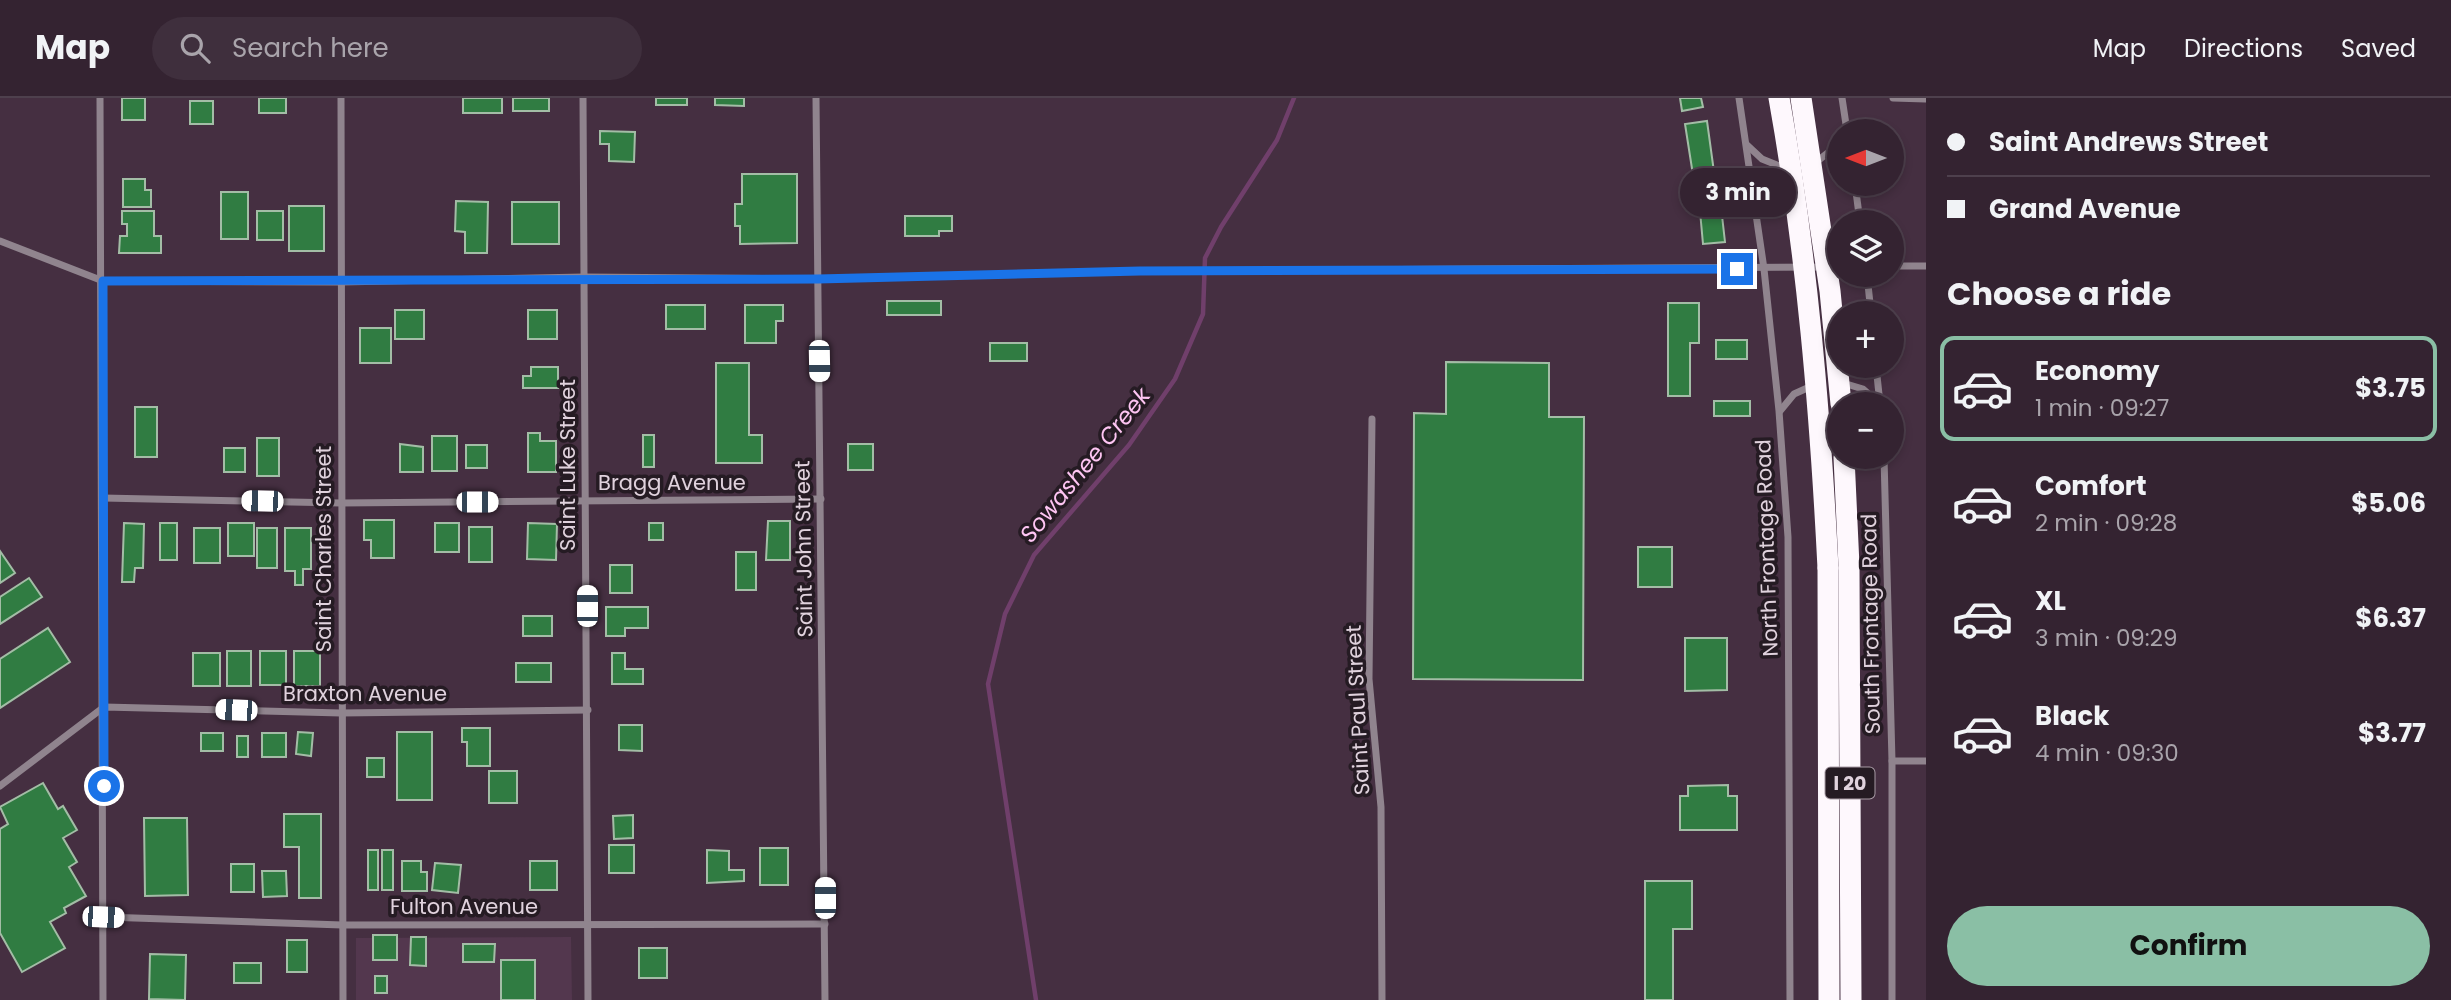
<!DOCTYPE html>
<html lang="en">
<head>
<meta charset="utf-8">
<style>
	:root { --surface:#342331; --page:#3f2f3d; --text:#f1f3f6; --muted:#a9a4ab; --line:#4e404d; --accent:#8abfa5 }
	body { margin:0; font-family:Poppins,sans-serif; background:var(--page); color:var(--text); height:100vh; display:flex; flex-direction:column; font-size:26px; white-space:nowrap }
	* { box-sizing:border-box; margin:0 }
	p { font-size:23px; color:var(--muted) }
	.icon { flex:none; width:38px; height:38px; fill:none; stroke:currentColor; stroke-width:2; stroke-linecap:round; stroke-linejoin:round }
	.map { position:relative; flex:1; overflow:hidden }
	.sheet { display:flex; flex-direction:column; background:var(--surface); width:525px }
	.sheet>* { flex:none }
	.top-card { display:grid; align-content:center; height:154px; padding:0 21px; background:var(--surface) }
	.needle { width:46px; rotate:270deg }
	.buttons { position:absolute; left:1827px; top:21px; display:grid; gap:14px }
	.buttons a { display:grid; place-items:center; width:77px; height:77px; border-radius:50%; background:var(--surface); box-shadow:0 4px 10px #0003,0 0 0 2px var(--line); font-size:35px }
	.end { position:absolute; width:32px; height:32px; margin:-16px; border:9px solid #1a73e8; background:#fff; box-shadow:0 0 0 4px #fff }
	.from { border-radius:50% }
	.bubble { position:absolute; height:49px; border-radius:24px; background:var(--surface); box-shadow:0 4px 10px #0003,0 0 0 2px var(--line); font-size:23px; font-weight:700; line-height:49px; text-align:center }
	.car { position:absolute; width:21px; height:42px; margin:-21px -10px; border-radius:9px; box-shadow:0 0 5px 2px #0007; background:linear-gradient(#fff 24%,#345 0 40%,#fff 0 76%,#345 0 86%,#fff 0) }
	.top-card b { display:flex; align-items:center; gap:24px; height:66px; font-size:26px }
	.top-card b+b { border-top:2px solid var(--line) }
	.top-card i { width:18px; height:18px; background:var(--text) }
	ul { padding:0; list-style:none }
	li { display:flex; align-items:center; gap:21px; height:105px; margin:0 14px 10px; padding:0 7px; border:4px solid transparent; border-radius:14px }
	li div { flex:1 }
	li b { display:block; font-size:26px }
	li em { font-style:normal; font-weight:700 }
	li.active { border-color:var(--accent) }
	li>.icon { width:63px; height:63px; stroke-width:1.5 }
	h2 { padding:0 21px; font-size:32px; line-height:84px }
	.button { display:flex; gap:14px; margin-top:auto; padding:14px 21px }
	.button a { flex:1; height:80px; border-radius:42px; background:var(--accent); color:#111; font-size:28px; font-weight:700; line-height:80px; text-align:center }
	header { display:flex; align-items:center; gap:42px; box-sizing:border-box; height:98px; padding:0 35px; background:var(--surface); border-bottom:2px solid var(--line) }
	header strong { font-size:33px }
	nav { display:flex; gap:38px; margin-inline-start:auto; font-size:24px }
	.search { width:490px; height:63px; background:var(--page); display:flex; align-items:center; gap:18px; box-sizing:border-box; padding:0 24px; border-radius:38px; color:var(--muted); font-size:26px }
	main { display:flex; flex:1; min-height:0 }
	.map>svg:first-child { display:block }
	.built { fill:#53374e }
	.lines { fill:none; stroke-linecap:round; stroke-linejoin:round }
	.stream { stroke:#703f6b; stroke-width:4.5 }
	.building { fill:#307c42; stroke:#a3bda6; stroke-width:2 }
	.minor { stroke:#90848e; stroke-width:7 }
	.motorway { stroke:#fef8fd; stroke-width:21 }
	.motorway-bridge { stroke:#fef8fd; stroke-width:21 }
	.route { stroke:#1a73e8; stroke-width:9 }
	.labels { text-anchor:middle; stroke-width:7; stroke-linejoin:round; paint-order:stroke }
	.shield { fill:#251b23; stroke:#a89ba5; stroke-width:2 }
	.shield-label { font-size:19px; font-weight:bold; fill:#e0d2dd }
	.street-label { font-size:21px; fill:#e0d2dd; stroke:#251b23 }
	.water-label { font-size:23px; font-style:italic; fill:#fec5f3; stroke:#251b23 }
</style>
</head>
<body>
<header>
<strong>Map</strong>
<div class="search"><svg class="icon" aria-label="search" viewBox="0 0 24 24"><circle cx="10" cy="10" r="6"/><path d="M15 15l6 6"/></svg>Search here</div>
<nav><a>Map</a><a>Directions</a><a>Saved</a></nav>
</header>
<main>
<div class="map">
<svg width="1926" height="902" viewBox="0 0 1926 902">
	<rect width="100%" height="100%" fill="#452f41"/>
	<polygon class="built" points="571,839 572,902 356,902 356,840"/>
	<g class="lines">
		<polyline class="stream" points="1036,902 988,586 1005,516 1034,457 1129,347 1175,281 1203,216 1205,160 1221,129 1277,42 1294,0"/>
	</g>
	<g class="building">
		<rect x="122" y="0" width="23" height="22"/>
		<rect x="259" y="0" width="27" height="15"/>
		<rect x="463" y="0" width="39" height="15"/>
		<rect x="513" y="0" width="36" height="13"/>
		<rect x="656" y="0" width="31" height="7"/>
		<polygon points="715,0 744,0 744,8 715,7"/>
		<polygon points="1680,0 1701,0 1703,9 1682,13"/>
		<rect x="190" y="3" width="23" height="23"/>
		<polygon points="1707,23 1714,74 1693,77 1685,26"/>
		<polygon points="600,33 635,34 634,64 609,63 609,46 600,46"/>
		<polygon points="742,76 797,76 797,145 740,146 740,128 735,128 735,106 742,106"/>
		<polygon points="123,81 145,81 145,92 151,92 151,109 123,109"/>
		<rect x="221" y="94" width="27" height="47"/>
		<polygon points="1720,100 1725,144 1703,146 1699,102"/>
		<polygon points="456,103 488,104 487,155 465,155 465,134 455,133"/>
		<rect x="512" y="104" width="47" height="42"/>
		<rect x="289" y="108" width="35" height="45"/>
		<polygon points="122,113 154,113 154,138 161,138 161,155 119,155 120,138 127,138 127,126 122,126"/>
		<rect x="257" y="113" width="26" height="29"/>
		<polygon points="905,118 952,118 952,133 939,133 939,138 905,138"/>
		<rect x="887" y="203" width="54" height="14"/>
		<polygon points="1668,205 1699,205 1699,245 1690,245 1690,298 1668,298"/>
		<rect x="666" y="207" width="39" height="24"/>
		<polygon points="745,207 783,207 783,223 776,223 776,245 745,245"/>
		<rect x="395" y="212" width="29" height="29"/>
		<rect x="528" y="212" width="29" height="29"/>
		<rect x="360" y="230" width="31" height="35"/>
		<rect x="1716" y="242" width="31" height="19"/>
		<rect x="990" y="245" width="37" height="18"/>
		<polygon points="1446,264 1549,265 1549,319 1584,319 1583,582 1413,581 1414,315 1446,316"/>
		<polygon points="716,265 749,265 749,337 762,337 762,365 716,365"/>
		<polygon points="531,269 558,269 558,290 523,290 523,278 531,278"/>
		<rect x="1714" y="303" width="36" height="15"/>
		<rect x="135" y="309" width="22" height="50"/>
		<polygon points="528,335 540,335 540,343 556,343 556,374 528,374"/>
		<rect x="643" y="337" width="11" height="32"/>
		<rect x="432" y="338" width="25" height="35"/>
		<rect x="257" y="340" width="22" height="38"/>
		<polygon points="400,346 423,349 423,374 400,374"/>
		<rect x="848" y="346" width="25" height="26"/>
		<rect x="466" y="347" width="21" height="23"/>
		<rect x="224" y="350" width="21" height="24"/>
		<polygon points="364,422 394,422 394,460 371,460 371,442 364,442"/>
		<polygon points="768,423 790,423 790,462 766,462"/>
		<polygon points="124,425 144,426 143,470 135,470 134,484 122,484"/>
		<rect x="160" y="425" width="17" height="37"/>
		<rect x="228" y="425" width="26" height="33"/>
		<rect x="435" y="425" width="24" height="29"/>
		<polygon points="528,425 557,426 556,462 527,461"/>
		<rect x="649" y="425" width="14" height="17"/>
		<rect x="469" y="429" width="23" height="35"/>
		<rect x="194" y="430" width="26" height="35"/>
		<rect x="257" y="430" width="20" height="40"/>
		<polygon points="285,430 311,430 311,471 303,471 303,487 295,487 295,473 285,473"/>
		<rect x="1638" y="449" width="34" height="40"/>
		<polygon points="0,453 15,475 0,485"/>
		<rect x="736" y="454" width="20" height="38"/>
		<rect x="610" y="467" width="22" height="28"/>
		<polygon points="29,480 42,499 0,526 0,499"/>
		<polygon points="606,509 648,509 648,530 625,530 625,538 606,538"/>
		<rect x="523" y="518" width="29" height="20"/>
		<polygon points="48,530 70,564 0,610 0,561"/>
		<polygon points="1685,540 1727,540 1727,592 1685,593"/>
		<rect x="227" y="553" width="24" height="35"/>
		<rect x="260" y="553" width="26" height="34"/>
		<rect x="294" y="553" width="26" height="35"/>
		<rect x="193" y="555" width="27" height="33"/>
		<polygon points="612,555 625,555 625,571 643,571 643,586 612,586"/>
		<rect x="516" y="565" width="35" height="19"/>
		<polygon points="619,627 642,627 642,653 619,652"/>
		<polygon points="462,630 490,630 490,668 467,668 467,644 462,644"/>
		<polygon points="298,634 313,635 311,658 296,656"/>
		<rect x="397" y="634" width="35" height="68"/>
		<rect x="201" y="635" width="22" height="18"/>
		<rect x="262" y="635" width="24" height="24"/>
		<rect x="237" y="638" width="11" height="21"/>
		<rect x="367" y="660" width="17" height="19"/>
		<rect x="489" y="673" width="28" height="32"/>
		<polygon points="43,685 58,711 63,708 77,732 63,740 77,764 69,769 86,798 64,810 66,815 50,824 65,850 22,874 0,835 0,731 8,726 0,709"/>
		<polygon points="1728,687 1728,698 1737,698 1737,732 1680,732 1680,698 1688,698 1688,688"/>
		<polygon points="284,716 321,716 321,800 299,800 299,749 284,749"/>
		<polygon points="633,717 633,740 614,741 613,718"/>
		<polygon points="144,720 187,720 188,797 145,798"/>
		<rect x="609" y="747" width="25" height="28"/>
		<rect x="760" y="750" width="28" height="37"/>
		<rect x="368" y="752" width="10" height="40"/>
		<rect x="382" y="752" width="11" height="40"/>
		<polygon points="707,752 729,753 729,772 744,772 744,783 707,785"/>
		<polygon points="402,763 421,763 421,774 427,774 427,793 402,793"/>
		<rect x="530" y="763" width="27" height="29"/>
		<polygon points="435,765 461,767 458,795 432,792"/>
		<rect x="231" y="766" width="23" height="28"/>
		<polygon points="262,773 286,773 287,798 263,799"/>
		<polygon points="1645,783 1692,783 1692,831 1673,831 1673,902 1645,902"/>
		<rect x="373" y="837" width="24" height="25"/>
		<polygon points="411,839 426,839 426,868 410,867"/>
		<rect x="287" y="842" width="20" height="32"/>
		<polygon points="463,846 495,846 494,864 463,864"/>
		<rect x="639" y="850" width="28" height="30"/>
		<polygon points="150,856 186,857 185,902 149,901"/>
		<rect x="501" y="862" width="34" height="40"/>
		<rect x="234" y="865" width="27" height="20"/>
		<rect x="375" y="878" width="12" height="17"/>
	</g>
	<g class="lines">
		<g class="minor">
			<polyline points="100,0 103,902"/>
			<polyline points="341,0 343,902"/>
			<polyline points="583,0 588,902"/>
			<polyline points="816,0 825,902"/>
			<polyline points="1739,0 1764,171 1779,313 1788,439 1790,902"/>
			<polyline points="1842,0 1847,33"/>
			<polyline points="1893,0 1926,1"/>
			<polyline points="1747,47 1762,61 1787,71"/>
			<polyline points="1815,65 1839,46"/>
			<polyline points="1855,86 1860,124"/>
			<polyline points="0,143 103,183 341,184 584,179 818,181 1140,173 1839,169"/>
			<polyline points="1892,168 1926,168"/>
			<polyline points="1867,177 1871,215"/>
			<polyline points="1876,268 1880,306"/>
			<polyline points="1843,285 1863,291 1880,306"/>
			<polyline points="1780,313 1794,296 1814,287"/>
			<polyline points="1372,321 1369,581 1381,709 1382,902"/>
			<polyline points="1884,359 1892,663 1892,902"/>
			<polyline points="103,400 341,405 821,401"/>
			<polyline points="1892,663 1926,663"/>
			<polyline points="0,688 104,609 341,615 588,612"/>
			<polyline points="104,819 342,827 825,826"/>
		</g>
		<g class="motorway">
			<polyline points="1844,359 1849,468 1851,902"/>
			<polyline points="1828,470 1829,902"/>
		</g>
		<g class="motorway-bridge">
			<path d="M1779,0C1807,156 1820,312 1828,470"/>
			<polyline points="1801,0 1830,193 1841,306"/>
		</g>
	</g>
	<g class="lines">
		<polyline class="route" points="104,688 103,183 818,181 1140,173 1737,171"/>
	</g>
	<g class="labels">
		<rect class="shield" x="1825.5" y="669.5" width="49" height="31" rx="5"/>
		<g class="shield-label">
			<text x="1850" y="692">I 20</text>
		</g>
		<g class="street-label">
			<text transform="translate(568 367) rotate(-90)" y="7">Saint Luke Street</text>
			<text x="672" y="392">Bragg Avenue</text>
			<text transform="translate(1767 450) rotate(-92)" y="7">North Frontage Road</text>
			<text transform="translate(324 451) rotate(-90)" y="7">Saint Charles Street</text>
			<text transform="translate(804 451) rotate(-91)" y="7">Saint John Street</text>
			<text transform="translate(1871 526) rotate(-91)" y="7">South Frontage Road</text>
			<text x="365" y="603">Braxton Avenue</text>
			<text transform="translate(1358 612) rotate(-93)" y="7">Saint Paul Street</text>
			<text x="464" y="816">Fulton Avenue</text>
		</g>
		<g class="water-label">
			<text transform="translate(1085 367) rotate(-51)" y="8">Sowashee Creek</text>
		</g>
	</g>
</svg>
<div class="buttons">
<a><svg class="needle" viewBox="-14 -14 28 28"><path d="M0-13l5 13h-10z" fill="#e53935"/><path d="M0 13l5-13h-10z" fill="#a9a4ab"/></svg></a>
<a><svg class="icon" aria-label="layers" viewBox="0 0 24 24"><path d="M12 4l9 5-9 5-9-5zM3 14l9 5 9-5"/></svg></a>
<a>+</a>
<a>−</a>
</div>
<i class="end from" style="left:104px;top:688px"></i>
<i class="end" style="left:1737px;top:171px"></i>
<div class="bubble" style="left:1680px;top:70px;width:116px">3 min</div>
<i class="car" style="left:819px;top:263px;rotate:179deg"></i>
<i class="car" style="left:262px;top:403px;rotate:271deg"></i>
<i class="car" style="left:477px;top:404px;rotate:90deg"></i>
<i class="car" style="left:587px;top:508px;rotate:0deg"></i>
<i class="car" style="left:236px;top:612px;rotate:272deg"></i>
<i class="car" style="left:825px;top:800px;rotate:0deg"></i>
<i class="car" style="left:103px;top:819px;rotate:92deg"></i>
</div>
<section class="sheet">
<div class="top-card">
<b><i class="from"></i>Saint Andrews Street</b>
<b><i></i>Grand Avenue</b>
</div>
<h2>Choose a ride</h2>
<ul>
<li class="active"><svg class="icon" aria-label="car" viewBox="0 0 24 24"><path d="M5 17H2v-5l4-1 3-4h7l3 4 3 1v5h-3M9 17h6M6 11h13"/><circle cx="7" cy="17" r="2"/><circle cx="17" cy="17" r="2"/></svg><div><b>Economy</b><p>1 min · 09:27</p></div><em>$3.75</em></li>
<li><svg class="icon" aria-label="car" viewBox="0 0 24 24"><path d="M5 17H2v-5l4-1 3-4h7l3 4 3 1v5h-3M9 17h6M6 11h13"/><circle cx="7" cy="17" r="2"/><circle cx="17" cy="17" r="2"/></svg><div><b>Comfort</b><p>2 min · 09:28</p></div><em>$5.06</em></li>
<li><svg class="icon" aria-label="car" viewBox="0 0 24 24"><path d="M5 17H2v-5l4-1 3-4h7l3 4 3 1v5h-3M9 17h6M6 11h13"/><circle cx="7" cy="17" r="2"/><circle cx="17" cy="17" r="2"/></svg><div><b>XL</b><p>3 min · 09:29</p></div><em>$6.37</em></li>
<li><svg class="icon" aria-label="car" viewBox="0 0 24 24"><path d="M5 17H2v-5l4-1 3-4h7l3 4 3 1v5h-3M9 17h6M6 11h13"/><circle cx="7" cy="17" r="2"/><circle cx="17" cy="17" r="2"/></svg><div><b>Black</b><p>4 min · 09:30</p></div><em>$3.77</em></li>
</ul>
<div class="button"><a>Confirm</a></div>
</section>
</main>
</body>
</html>
